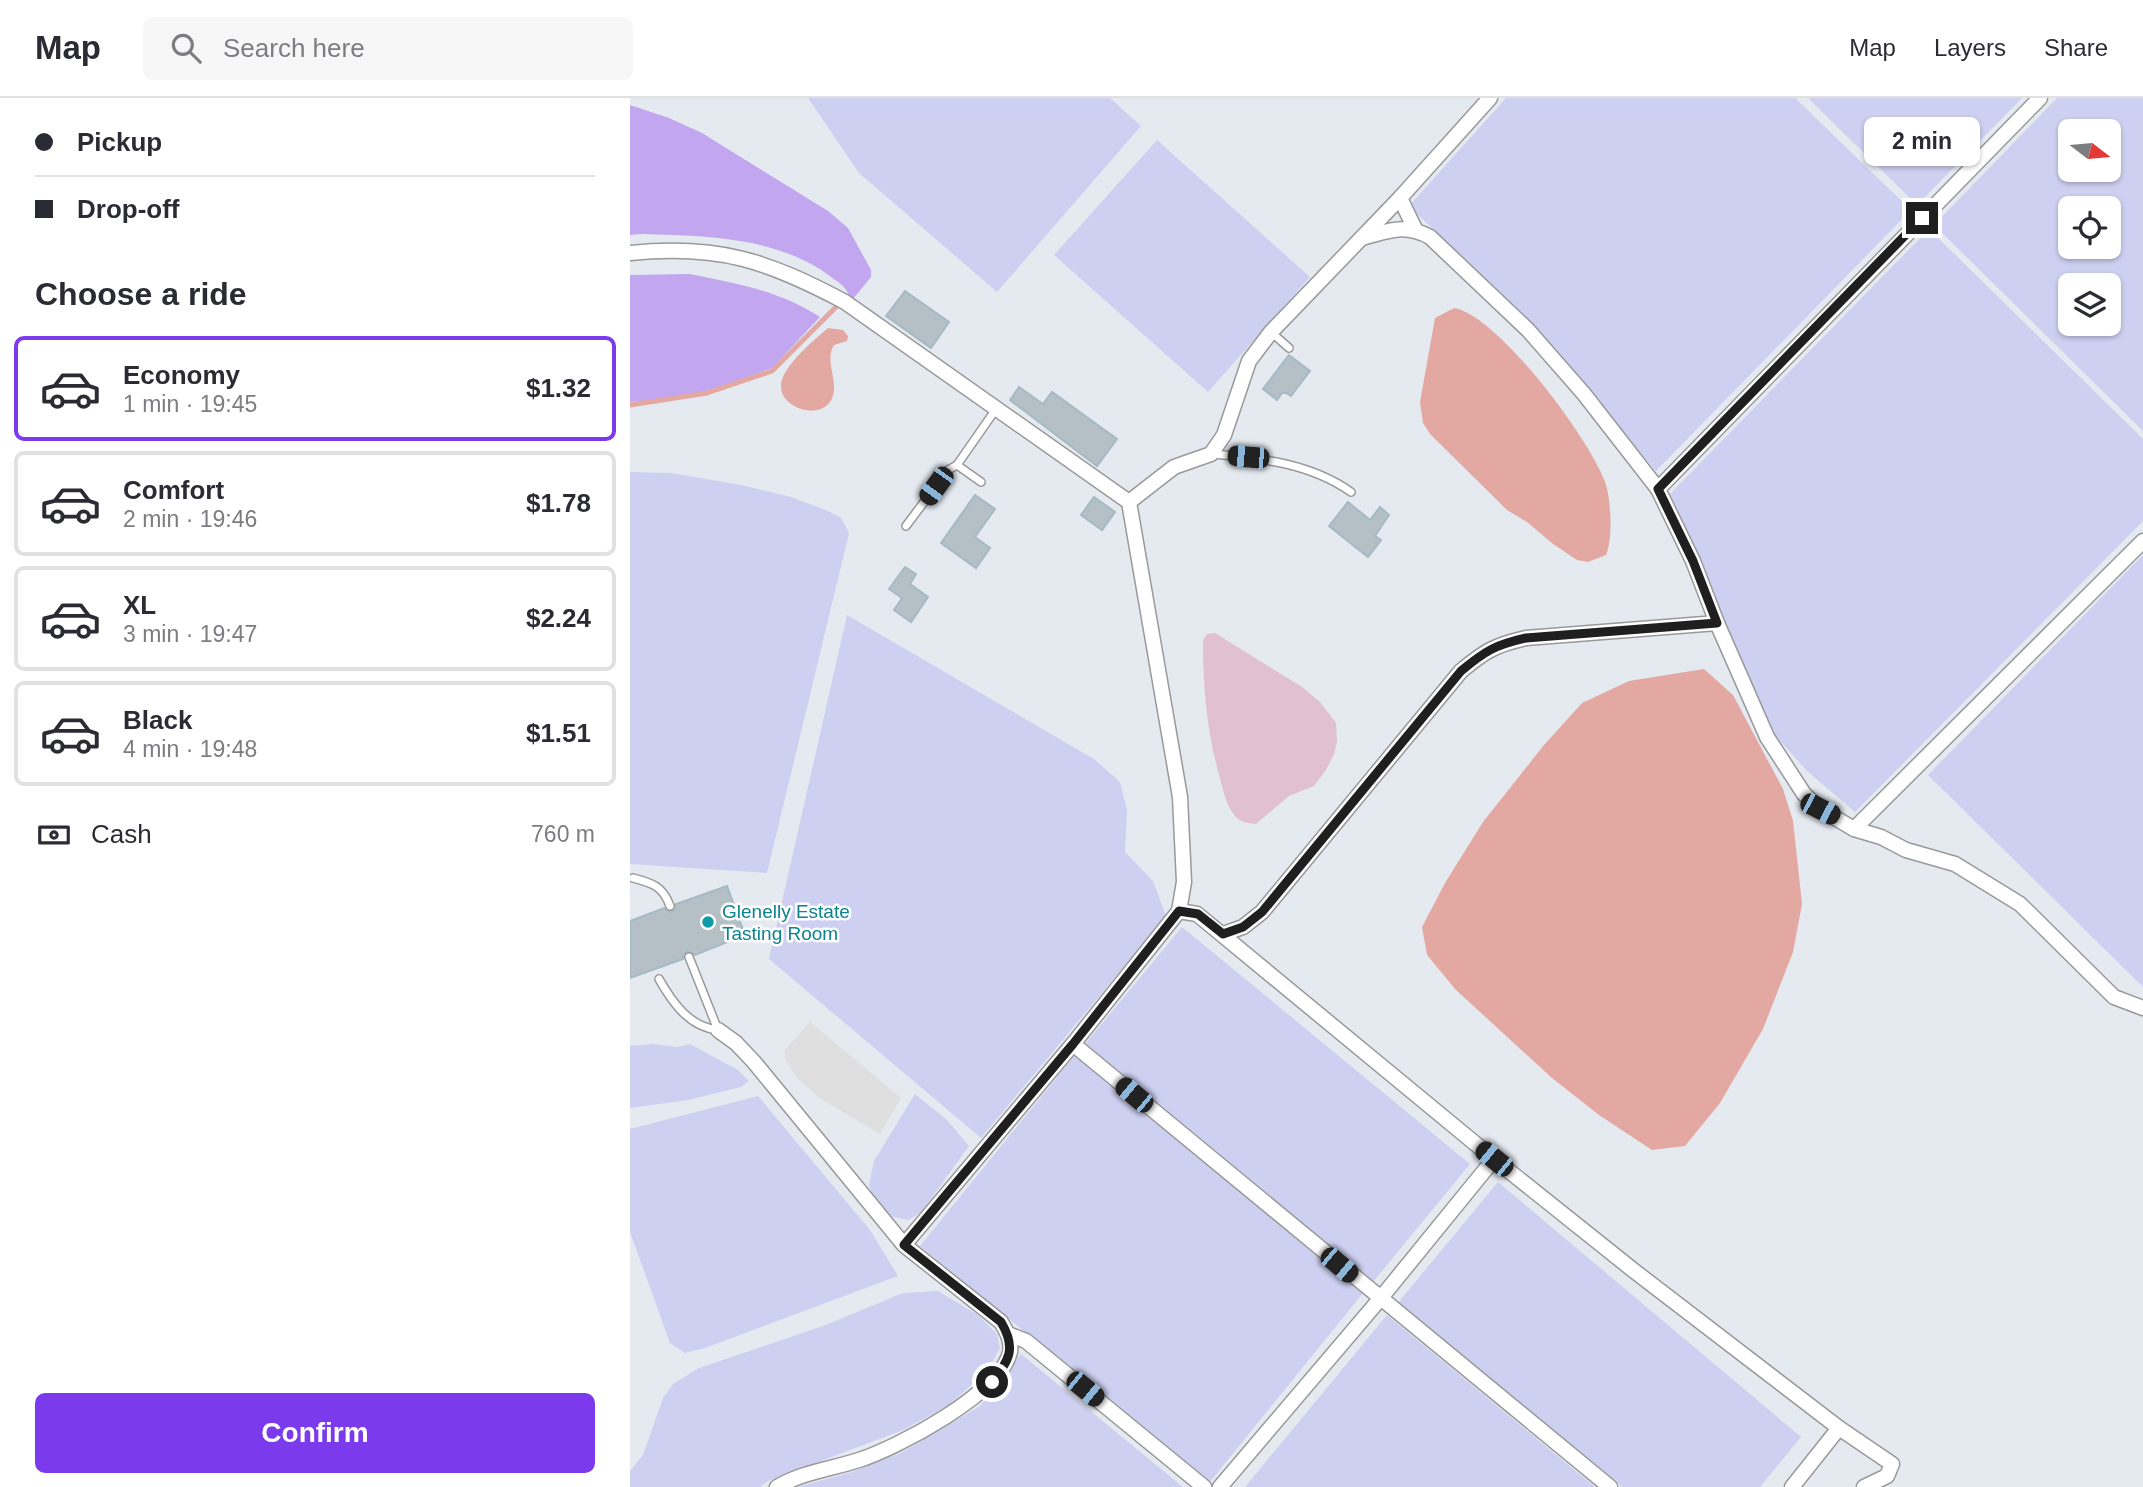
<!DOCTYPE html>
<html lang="en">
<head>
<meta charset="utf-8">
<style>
	:root { --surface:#fff; --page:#f7f7f7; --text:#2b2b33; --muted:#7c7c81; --line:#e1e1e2; --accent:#7c3aed }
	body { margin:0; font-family:Helvetica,sans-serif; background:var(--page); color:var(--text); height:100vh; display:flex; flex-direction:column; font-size:26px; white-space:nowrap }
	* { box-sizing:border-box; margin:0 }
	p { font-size:23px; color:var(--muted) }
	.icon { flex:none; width:38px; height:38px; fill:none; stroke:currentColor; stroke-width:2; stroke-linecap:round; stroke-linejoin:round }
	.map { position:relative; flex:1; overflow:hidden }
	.sheet { display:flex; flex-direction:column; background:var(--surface); width:630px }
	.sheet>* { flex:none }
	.top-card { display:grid; align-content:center; height:154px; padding:0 35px; background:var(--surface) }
	.needle { width:46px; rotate:106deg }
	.fabs { position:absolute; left:1428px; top:21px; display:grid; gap:14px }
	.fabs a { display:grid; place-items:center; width:63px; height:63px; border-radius:10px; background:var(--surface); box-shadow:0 2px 5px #0004; font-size:35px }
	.end { position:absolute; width:32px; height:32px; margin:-16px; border:9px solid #1f1f1f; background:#fff; box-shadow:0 0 0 4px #fff }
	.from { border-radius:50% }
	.bubble { position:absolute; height:49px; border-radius:10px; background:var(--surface); box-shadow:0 2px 5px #0004; font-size:23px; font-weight:700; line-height:49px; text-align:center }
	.car { position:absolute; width:21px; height:42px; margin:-21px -10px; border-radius:9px; box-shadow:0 0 5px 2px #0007; background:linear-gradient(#222 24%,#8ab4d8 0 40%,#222 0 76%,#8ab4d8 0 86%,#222 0) }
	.top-card b { display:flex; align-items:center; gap:24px; height:66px; font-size:26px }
	.top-card b+b { border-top:2px solid var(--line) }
	.top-card i { width:18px; height:18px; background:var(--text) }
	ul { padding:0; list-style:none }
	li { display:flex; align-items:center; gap:21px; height:105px; margin:0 14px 10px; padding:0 21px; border:4px solid var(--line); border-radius:10px }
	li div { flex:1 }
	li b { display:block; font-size:26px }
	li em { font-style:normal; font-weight:700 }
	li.selected { border-color:var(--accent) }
	li>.icon { width:63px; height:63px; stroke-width:1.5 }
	h2 { padding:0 35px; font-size:32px; line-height:84px }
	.pay { display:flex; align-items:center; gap:18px; height:77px; padding:0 35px; font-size:26px }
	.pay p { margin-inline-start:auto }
	.primary-button { display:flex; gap:14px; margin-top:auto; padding:14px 35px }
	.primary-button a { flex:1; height:80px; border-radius:10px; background:var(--accent); color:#fff; font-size:28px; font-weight:700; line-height:80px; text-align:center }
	header { display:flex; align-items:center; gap:42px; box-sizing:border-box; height:98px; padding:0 35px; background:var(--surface); border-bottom:2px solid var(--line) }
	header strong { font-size:33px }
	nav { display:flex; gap:38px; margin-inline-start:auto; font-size:24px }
	.search { width:490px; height:63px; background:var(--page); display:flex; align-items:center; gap:18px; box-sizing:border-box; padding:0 24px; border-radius:10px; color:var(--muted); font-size:26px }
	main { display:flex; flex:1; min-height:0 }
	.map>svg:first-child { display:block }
	.farmland { fill:#ced0f1; fill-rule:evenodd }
	.grass { fill:#c2a6f0 }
	.wetland { fill:#e1c0d3 }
	.parking { fill:#dfdfdf }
	.water { fill:#e3a8a1 }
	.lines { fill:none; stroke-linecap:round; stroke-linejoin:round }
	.stream { stroke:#e3a8a1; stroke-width:5 }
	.building { fill:#b4c0c6; stroke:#a5bac4; stroke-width:2 }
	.lane-casing { stroke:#999; stroke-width:10 }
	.street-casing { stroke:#999; stroke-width:17 }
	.lane { stroke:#fff; stroke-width:7 }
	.street { stroke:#fff; stroke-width:14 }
	.route { stroke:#1f1f1f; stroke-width:9 }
	.culture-dot { fill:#0f9aa8; stroke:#fff; stroke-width:2.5 }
	.labels { text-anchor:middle; stroke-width:5; stroke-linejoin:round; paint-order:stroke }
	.culture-label { font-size:19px; fill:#0d838f; stroke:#fff; text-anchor:start }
</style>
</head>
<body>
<header>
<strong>Map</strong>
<div class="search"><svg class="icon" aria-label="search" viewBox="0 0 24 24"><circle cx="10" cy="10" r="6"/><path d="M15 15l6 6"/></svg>Search here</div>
<nav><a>Map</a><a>Layers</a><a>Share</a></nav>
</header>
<main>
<section class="sheet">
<div class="top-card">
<b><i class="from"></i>Pickup</b>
<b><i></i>Drop-off</b>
</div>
<h2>Choose a ride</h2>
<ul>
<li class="selected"><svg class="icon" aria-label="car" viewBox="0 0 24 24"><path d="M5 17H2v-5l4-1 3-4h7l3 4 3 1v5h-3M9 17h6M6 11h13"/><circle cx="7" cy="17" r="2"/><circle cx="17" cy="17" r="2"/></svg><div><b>Economy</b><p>1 min · 19:45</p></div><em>$1.32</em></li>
<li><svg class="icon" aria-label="car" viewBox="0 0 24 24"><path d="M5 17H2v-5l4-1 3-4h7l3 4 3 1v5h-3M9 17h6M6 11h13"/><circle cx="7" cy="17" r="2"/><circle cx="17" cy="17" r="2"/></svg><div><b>Comfort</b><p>2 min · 19:46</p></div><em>$1.78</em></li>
<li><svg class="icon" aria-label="car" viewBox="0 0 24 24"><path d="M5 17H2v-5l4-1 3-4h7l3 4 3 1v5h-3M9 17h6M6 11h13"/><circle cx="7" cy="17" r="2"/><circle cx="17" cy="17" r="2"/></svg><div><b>XL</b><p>3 min · 19:47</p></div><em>$2.24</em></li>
<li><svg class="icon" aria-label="car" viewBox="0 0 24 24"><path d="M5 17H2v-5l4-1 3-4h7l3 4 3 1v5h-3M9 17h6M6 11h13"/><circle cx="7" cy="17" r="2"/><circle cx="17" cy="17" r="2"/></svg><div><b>Black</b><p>4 min · 19:48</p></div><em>$1.51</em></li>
</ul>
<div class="pay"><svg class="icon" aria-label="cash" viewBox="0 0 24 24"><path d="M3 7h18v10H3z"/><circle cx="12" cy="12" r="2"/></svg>Cash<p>760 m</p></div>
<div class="primary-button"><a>Confirm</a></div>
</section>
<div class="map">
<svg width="1513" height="1389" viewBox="0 0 1513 1389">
	<rect width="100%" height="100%" fill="#e5eaf1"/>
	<g class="farmland">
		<polygon points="178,0 480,0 511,28 367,194 229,75"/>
		<polygon points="876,0 1165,0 1281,112 1026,373 907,232 779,108"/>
		<polygon points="1178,0 1392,0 1287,107"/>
		<path d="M1427,0H1513V333L1304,127ZM1440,33H1479V72H1440ZM1440,110H1479V149H1440ZM1440,187H1479V226H1440Z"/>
		<polygon points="527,42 680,179 578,294 424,157"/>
		<polygon points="1299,131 1513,341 1513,423 1225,714 1177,673 1144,636 1038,398"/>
		<polygon points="0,374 41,375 111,387 161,399 196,412 211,420 219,435 137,775 0,766"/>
		<polygon points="1513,457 1513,889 1298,677"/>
		<polygon points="217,517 464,661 490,684 497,712 495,754 523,783 536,818 351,1040 139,861"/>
		<polygon points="552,829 840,1066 743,1184 455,946"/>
		<polygon points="23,946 48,949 60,946 108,972 119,983 111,989 58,1002 0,1010 0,948"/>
		<polygon points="445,957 734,1194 579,1385 290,1148"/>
		<polygon points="285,996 317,1022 339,1048 292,1113 279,1122 258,1118 243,1100 239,1087 244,1063"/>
		<polygon points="128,998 240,1132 268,1178 75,1250 55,1255 40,1245 0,1134 0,1031"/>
		<polygon points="868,1084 1171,1339 1130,1389 992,1389 767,1206"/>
		<polygon points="308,1193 348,1217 367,1236 370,1250 357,1274 317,1308 273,1332 138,1383 130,1389 0,1389 0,1373 13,1357 33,1300 43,1286 69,1270 193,1228 273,1195"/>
		<polygon points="757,1217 965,1389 615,1389"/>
		<polygon points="391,1256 553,1389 167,1389 222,1374 271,1355 350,1308"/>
	</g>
	<g class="grass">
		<path d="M0,7L39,20L72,35L198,113L218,130L241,172V179L223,201L219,198C216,188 209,185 201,179C157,145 97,139 43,137C29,137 14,135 0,137Z"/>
		<path d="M60,176C108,186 148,192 190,219L142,270L90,289L46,300L0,304V177Z"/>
	</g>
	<path class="wetland" d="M585,535L672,589L690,604L706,625L707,644L704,656L696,672L684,688L659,698L626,726C618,725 612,725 606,719C597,709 594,696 591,684C577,636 573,592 573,542L577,536Z"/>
	<polygon class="parking" points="180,924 271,1000 250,1036 188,999 167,980 155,961 155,952"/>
	<g class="water">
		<path d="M824,210C868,217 963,345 976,387C981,404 983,441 976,457L958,464L947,462L923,446L897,424L877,412L800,336L793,325L790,304L805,220Z"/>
		<path d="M198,230L213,232L218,238L217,243L204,247C193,264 212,287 200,304C187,322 150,309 151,288C151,269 184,242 198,230Z"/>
		<polygon points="1074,571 1103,597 1153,691 1163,723 1172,806 1163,854 1133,931 1090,1005 1055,1048 1022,1052 969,1017 922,980 826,892 797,857 792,829 815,785 853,724 914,647 952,605 999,583"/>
	</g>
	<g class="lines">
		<polyline class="stream" points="0,307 77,295 142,273 206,209"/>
	</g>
	<g class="building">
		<polygon points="275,193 319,224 301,250 256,218"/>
		<polygon points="659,257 680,273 661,298 656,295 652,295 647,302 633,291"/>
		<polygon points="389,289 413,306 422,294 487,341 467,368 380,302"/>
		<polygon points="345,397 365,411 345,439 360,450 346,470 311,445"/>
		<polygon points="464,399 485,414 472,432 451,417"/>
		<polygon points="718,404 740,422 750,409 759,417 745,438 751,442 738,459 699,428"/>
		<polygon points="275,469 286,476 280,486 298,499 281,524 264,512 272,500 259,491"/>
		<polygon points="97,788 115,837 65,857 57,853 54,856 53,861 0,880 0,823 34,810 42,814 45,811 46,806"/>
	</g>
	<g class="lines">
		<g class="lane-casing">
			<g id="lane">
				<polyline points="641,234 659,250"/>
				<path d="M582,356C630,360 680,365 721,394"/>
				<polyline points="327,367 351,384"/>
				<polyline points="276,428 318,372 327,367 366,311"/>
				<path d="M3,780C22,785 33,788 40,808"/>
				<path d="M29,881C42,904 59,929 88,932L59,859"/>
			</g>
		</g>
		<g class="street-casing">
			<g id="street">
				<polyline points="770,100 785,131"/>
				<path d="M732,140C759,133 774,125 800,139L898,232L954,296L1028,391"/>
				<path d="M0,155C89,146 138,163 215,204L499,404L550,699L554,784L549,813"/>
				<polyline points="499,404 544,369 581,356 594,337 619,263 641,234 770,100 860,0"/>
				<polyline points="1087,525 1137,639 1174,696 1190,711 1224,731 1251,739 1276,752 1325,766 1390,806 1484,899 1513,910"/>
				<polyline points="1224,731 1513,443"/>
				<path d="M593,836L613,829L632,814L831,573C855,553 865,547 896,540L1087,525L1063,463L1028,391L1410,0"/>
				<polyline points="88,932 106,945 124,964 274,1147"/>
				<polyline points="443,946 980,1389"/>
				<polyline points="378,1236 396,1243 574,1389"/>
				<path d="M147,1389C173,1374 201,1371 229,1362C267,1350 371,1295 380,1254C382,1243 377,1234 371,1224L274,1147L443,946L549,813L567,816L864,1061L1003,1172L1209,1330L1262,1366L1257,1378L1234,1389"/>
				<polyline points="590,1389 750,1201 864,1061"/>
				<polyline points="1162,1389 1209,1330"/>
			</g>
		</g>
		<use href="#lane" class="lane"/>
		<use href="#street" class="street"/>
	</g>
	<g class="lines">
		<path class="route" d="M362,1284C379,1262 387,1251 371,1224L274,1147L443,946L549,813L568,816L593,836L613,829L632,814L831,573C855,553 865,547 896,540L1087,525L1063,463L1028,391L1292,120"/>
	</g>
	<circle class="culture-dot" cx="78" cy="824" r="7"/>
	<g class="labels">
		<g class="culture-label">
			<text x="92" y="820">Glenelly Estate<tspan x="92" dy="22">Tasting Room</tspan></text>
		</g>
	</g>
</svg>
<div class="fabs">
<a><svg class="needle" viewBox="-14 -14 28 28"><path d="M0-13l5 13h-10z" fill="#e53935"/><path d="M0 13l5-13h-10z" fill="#7c7c81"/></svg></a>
<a><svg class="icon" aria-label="locate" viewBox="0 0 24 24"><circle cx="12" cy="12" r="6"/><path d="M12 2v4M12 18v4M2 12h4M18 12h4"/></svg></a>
<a><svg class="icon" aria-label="layers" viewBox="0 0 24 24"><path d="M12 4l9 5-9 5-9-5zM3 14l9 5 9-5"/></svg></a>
</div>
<i class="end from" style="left:362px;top:1284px"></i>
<i class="end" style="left:1292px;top:120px"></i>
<div class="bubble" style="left:1234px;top:19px;width:116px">2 min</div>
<i class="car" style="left:618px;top:359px;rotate:275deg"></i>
<i class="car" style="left:306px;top:388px;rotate:216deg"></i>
<i class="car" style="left:1190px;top:711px;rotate:117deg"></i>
<i class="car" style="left:504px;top:997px;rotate:310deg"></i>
<i class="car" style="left:864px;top:1061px;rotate:309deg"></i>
<i class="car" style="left:709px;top:1167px;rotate:130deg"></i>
<i class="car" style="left:455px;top:1291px;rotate:129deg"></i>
</div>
</main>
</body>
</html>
